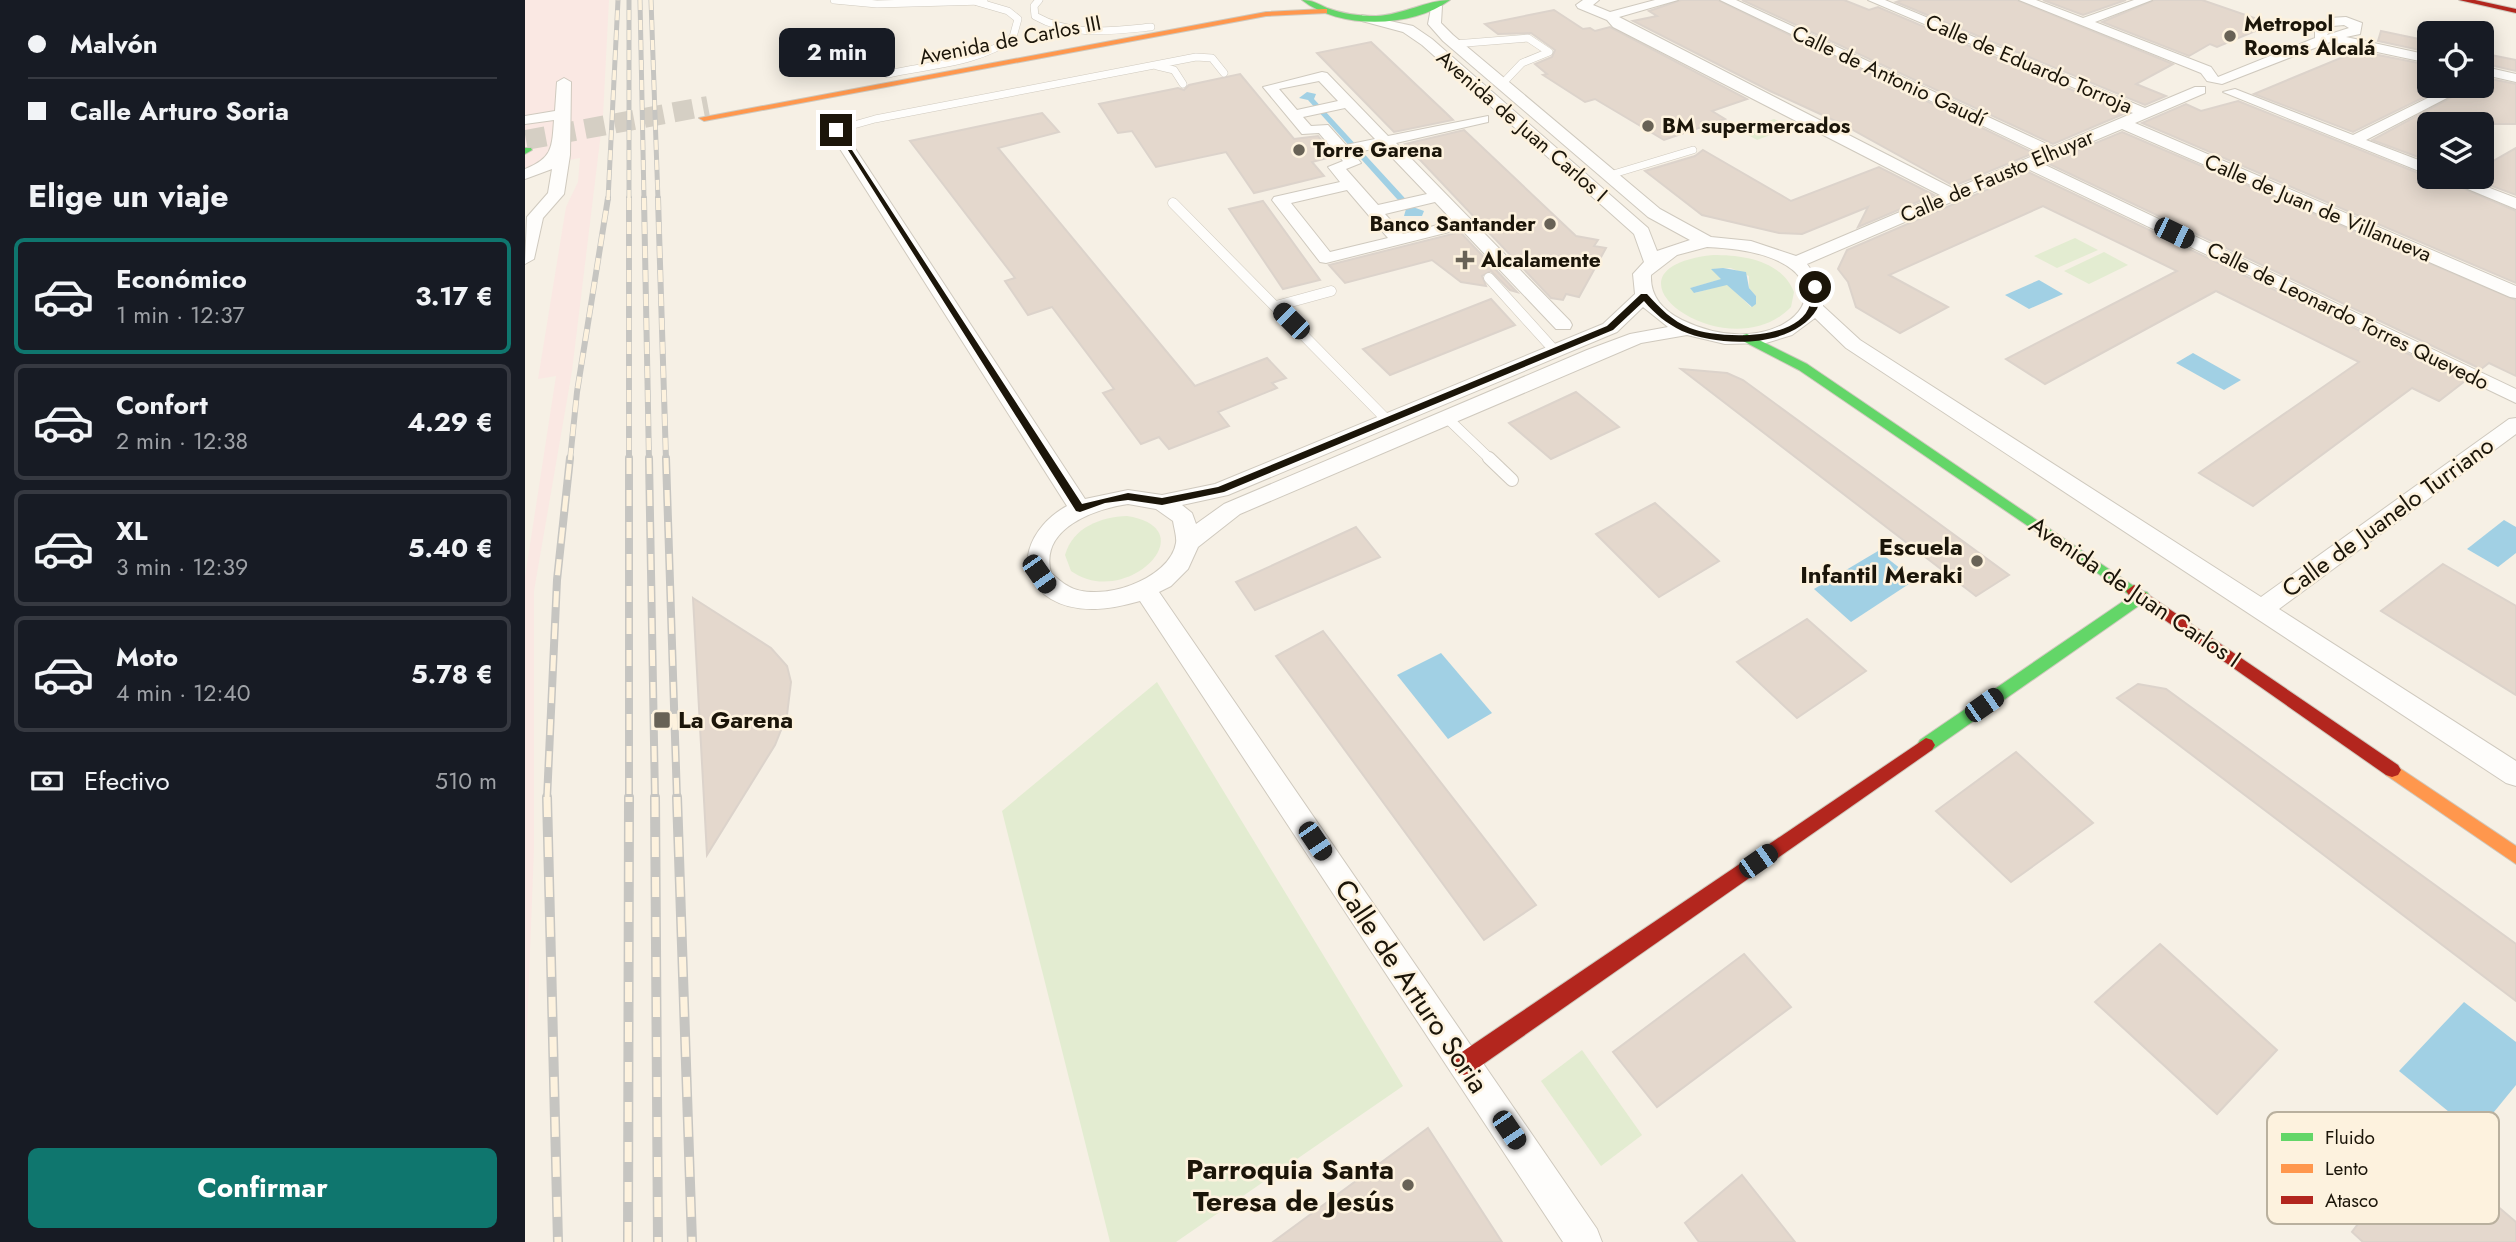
<!DOCTYPE html>
<html lang="es">
<head>
<meta charset="utf-8">
<style>
	:root { --surface:#171b24; --page:#242831; --text:#f1f3f6; --muted:#9ea1a6; --line:#363941; --accent:#0f766e }
	body { margin:0; font-family:Jost,sans-serif; background:var(--page); color:var(--text); height:100vh; display:flex; flex-direction:column; font-size:26px; white-space:nowrap }
	* { box-sizing:border-box; margin:0 }
	p { font-size:23px; color:var(--muted) }
	.icon { flex:none; width:38px; height:38px; fill:none; stroke:currentColor; stroke-width:2; stroke-linecap:round; stroke-linejoin:round }
	.map { position:relative; flex:1; overflow:hidden }
	.side { display:flex; flex-direction:column; background:var(--surface); width:525px }
	.side>* { flex:none }
	.banner { display:grid; align-content:center; height:154px; padding:0 28px; background:var(--surface) }
	.tools { position:absolute; left:1892px; top:21px; display:grid; gap:14px }
	.tools a { display:grid; place-items:center; width:77px; height:77px; border-radius:10px; background:var(--surface); box-shadow:0 4px 18px #0003; font-size:35px }
	.end { position:absolute; width:32px; height:32px; margin:-16px; border:9px solid #1b1509; background:#fff; box-shadow:0 0 0 4px #fff }
	.from { border-radius:50% }
	.bubble { position:absolute; height:49px; border-radius:10px; background:var(--surface); box-shadow:0 4px 18px #0003; font-size:23px; font-weight:700; line-height:49px; text-align:center }
	.car { position:absolute; width:21px; height:42px; margin:-21px -10px; border-radius:9px; box-shadow:0 0 5px 2px #0007; background:linear-gradient(#222 24%,#8ab4d8 0 40%,#222 0 76%,#8ab4d8 0 86%,#222 0) }
	.banner b { display:flex; align-items:center; gap:24px; height:66px; font-size:26px }
	.banner b+b { border-top:2px solid var(--line) }
	.banner i { width:18px; height:18px; background:var(--text) }
	ul { padding:0; list-style:none }
	li { display:flex; align-items:center; gap:21px; height:116px; margin:0 14px 10px; padding:0 14px; border:4px solid var(--line); border-radius:10px }
	li div { flex:1 }
	li b { display:block; font-size:26px }
	li em { font-style:normal; font-weight:700 }
	li.on { border-color:var(--accent) }
	li>.icon { width:63px; height:63px; stroke-width:1.5 }
	h2 { padding:0 28px; font-size:32px; line-height:84px }
	.pay { display:flex; align-items:center; gap:18px; height:77px; padding:0 28px; font-size:26px }
	.pay p { margin-inline-start:auto }
	.button { display:flex; gap:14px; margin-top:auto; padding:14px 28px }
	.button a { flex:1; height:80px; border-radius:10px; background:var(--accent); color:#fff; font-size:28px; font-weight:700; line-height:80px; text-align:center }
	main { display:flex; flex:1; min-height:0 }
	.map>svg:first-child { display:block }
	.industrial { fill:#fae8e3 }
	.green { fill:#e3ecd1; fill-rule:evenodd }
	.water { fill:#a1d0e4 }
	.building { fill:#e4d8cd; stroke:#dcd3cb; stroke-width:2 }
	.lines { fill:none; stroke-linecap:round; stroke-linejoin:round }
	.secondary-tunnel { stroke:#d5cfc4; stroke-width:20; stroke-dasharray:20 10; stroke-linecap:butt }
	.lane-far2-casing { stroke:#cfc9be; stroke-width:8 }
	.lane-far1-casing { stroke:#cfc9be; stroke-width:11 }
	.lane-casing { stroke:#cfc9be; stroke-width:14 }
	.street-casing { stroke:#cfc9be; stroke-width:2 }
	.fast-casing { stroke:#cfc9be; stroke-width:2 }
	.slow-casing { stroke:#cfc9be; stroke-width:2 }
	.jam-casing { stroke:#cfc9be; stroke-width:2 }
	.lane-far2 { stroke:#fefdfb; stroke-width:7 }
	.lane-far1 { stroke:#fefdfb; stroke-width:10 }
	.lane { stroke:#fefdfb; stroke-width:12 }
	.street { fill:#fefdfb; fill-rule:evenodd }
	.fast { fill:#63d668; fill-rule:evenodd }
	.slow { fill:#ff974d; fill-rule:evenodd }
	.jam { fill:#b3261e; fill-rule:evenodd }
	.rail-far3-casing { stroke:#c6c5c1; stroke-width:5 }
	.rail-far2-casing { stroke:#c6c5c1; stroke-width:6 }
	.rail-far1-casing { stroke:#c6c5c1; stroke-width:8 }
	.rail-casing { stroke:#c6c5c1; stroke-width:10 }
	.rail-far3 { stroke:#fdf2de; stroke-width:3.5; stroke-dasharray:10; stroke-linecap:butt }
	.rail-far2 { stroke:#fdf2de; stroke-width:4.5; stroke-dasharray:12; stroke-linecap:butt }
	.rail-far1 { stroke:#fdf2de; stroke-width:5; stroke-dasharray:16; stroke-linecap:butt }
	.rail { stroke:#fdf2de; stroke-width:7; stroke-dasharray:20; stroke-linecap:butt }
	.route { fill:#1b1509 }
	.poi-dot { fill:#686256; stroke:#fdf2de; stroke-width:2.5 }
	.labels { text-anchor:middle; stroke-width:5; stroke-linejoin:round; paint-order:stroke }
	.far-poi-label { font-size:21px; font-weight:bold; fill:#1b1509; stroke:#fdf2de; text-anchor:start }
	.far-street-label { font-size:21px; fill:#1b1509; stroke:#fdf2de }
	.street-label { font-size:24px; fill:#1b1509; stroke:#fdf2de }
	.poi-label { font-size:24px; font-weight:bold; fill:#1b1509; stroke:#fdf2de; text-anchor:end }
	.near-street-label { font-size:28px; fill:#1b1509; stroke:#fdf2de }
	.near-poi-label { font-size:28px; font-weight:bold; fill:#1b1509; stroke:#fdf2de; text-anchor:end }
	.key { fill:#fdf2de; stroke:#b9b09e; stroke-width:2 }
	.key-label { font-size:19px; fill:#1b1509 }
</style>
</head>
<body>
<main>
<section class="side">
<div class="banner">
<b><i class="from"></i>Malvón</b>
<b><i></i>Calle Arturo Soria</b>
</div>
<h2>Elige un viaje</h2>
<ul>
<li class="on"><svg class="icon" aria-label="car" viewBox="0 0 24 24"><path d="M5 17H2v-5l4-1 3-4h7l3 4 3 1v5h-3M9 17h6M6 11h13"/><circle cx="7" cy="17" r="2"/><circle cx="17" cy="17" r="2"/></svg><div><b>Económico</b><p>1 min · 12:37</p></div><em>3.17 €</em></li>
<li><svg class="icon" aria-label="car" viewBox="0 0 24 24"><path d="M5 17H2v-5l4-1 3-4h7l3 4 3 1v5h-3M9 17h6M6 11h13"/><circle cx="7" cy="17" r="2"/><circle cx="17" cy="17" r="2"/></svg><div><b>Confort</b><p>2 min · 12:38</p></div><em>4.29 €</em></li>
<li><svg class="icon" aria-label="car" viewBox="0 0 24 24"><path d="M5 17H2v-5l4-1 3-4h7l3 4 3 1v5h-3M9 17h6M6 11h13"/><circle cx="7" cy="17" r="2"/><circle cx="17" cy="17" r="2"/></svg><div><b>XL</b><p>3 min · 12:39</p></div><em>5.40 €</em></li>
<li><svg class="icon" aria-label="car" viewBox="0 0 24 24"><path d="M5 17H2v-5l4-1 3-4h7l3 4 3 1v5h-3M9 17h6M6 11h13"/><circle cx="7" cy="17" r="2"/><circle cx="17" cy="17" r="2"/></svg><div><b>Moto</b><p>4 min · 12:40</p></div><em>5.78 €</em></li>
</ul>
<div class="pay"><svg class="icon" aria-label="cash" viewBox="0 0 24 24"><path d="M3 7h18v10H3z"/><circle cx="12" cy="12" r="2"/></svg>Efectivo<p>510 m</p></div>
<div class="button"><a>Confirmar</a></div>
</section>
<div class="map">
<svg width="1991" height="1242" viewBox="0 0 1991 1242">
	<rect width="100%" height="100%" fill="#f6f0e5"/>
	<polygon class="industrial" points="0,0 84,0 78,116 47,371 9,591 9,849 0,1082 0,577 31,376 13,379 41,207 53,182 55,158 0,168"/>
	<g class="green">
		<polygon points="1249,119 1266,127 1232,140 1216,131"/>
		<polygon points="1550,238 1573,250 1532,268 1509,256"/>
		<polygon points="1579,252 1603,265 1564,284 1539,271"/>
		<path d="M1188,255C1218,255 1256,260 1269,292L1266,307C1203,373 1059,269 1188,255ZM1206,268L1224,276V288L1231,296L1226,307L1202,284L1170,293L1165,288L1197,279L1187,269Z"/>
		<path d="M602,516C683,529 600,610 546,571L540,555C548,527 576,517 602,516Z"/>
		<polygon points="632,682 878,1086 651,1242 585,1242 477,811"/>
		<polygon points="1057,1050 1117,1135 1076,1166 1016,1081"/>
	</g>
	<g class="water">
		<polygon points="782,92 791,94 789,99 888,207 899,211 897,216 879,216 881,209 783,100 774,98"/>
		<polygon points="1198,268 1221,272 1224,288 1231,296 1231,304 1227,307 1202,285 1169,293 1165,288 1196,279 1186,269"/>
		<polygon points="1514,280 1538,294 1504,309 1480,295"/>
		<polygon points="1668,353 1716,380 1699,390 1651,363"/>
		<polygon points="1979,520 1991,527 1991,553 1973,567 1942,549"/>
		<polygon points="1353,551 1390,580 1326,622 1289,589"/>
		<polygon points="916,653 967,713 923,739 872,675"/>
		<polygon points="1939,1002 1991,1042 1991,1085 1951,1134 1874,1071"/>
	</g>
	<g class="building">
		<polygon points="1156,0 1193,0 1509,153 1429,186 1317,124 1245,91 1108,21 1132,16 1124,11"/>
		<polygon points="1217,0 1319,0 1344,10 1353,7 1601,113 1528,144"/>
		<polygon points="1377,0 1492,0 1648,64 1611,84 1641,96 1620,105 1371,2"/>
		<polygon points="1518,0 1601,0 1558,15"/>
		<polygon points="1629,0 1677,0 1747,24 1692,47 1685,44 1664,56 1577,22"/>
		<polygon points="1029,10 1058,29 1065,28 1070,31 1085,27 1222,99 1187,111 1200,119 1139,140 1070,99 1060,102 1018,75 1022,74 1010,64 1027,57 1030,50 1006,33 973,34 960,24"/>
		<polygon points="1856,31 1904,41 1904,52 1853,41"/>
		<polygon points="846,42 922,114 928,120 869,132 792,53"/>
		<polygon points="1830,52 1847,58 1848,54 1904,65 1904,86 1922,86 1828,132 1729,94"/>
		<polygon points="1956,53 1991,60 1991,71 1956,63"/>
		<polygon points="715,74 769,139 793,136 810,156 787,162 799,176 729,193 701,152 631,167 607,131 593,133 574,104 653,88 659,90 664,85"/>
		<polygon points="1956,77 1991,84 1991,124 1904,124 1904,161 1847,140 1947,86 1956,86"/>
		<polygon points="1713,101 1903,177 1912,177 1991,211 1991,283 1617,123 1661,104 1676,111"/>
		<polygon points="517,113 534,132 473,148 670,386 742,358 761,378 747,383 752,388 693,412 704,426 644,449 634,437 616,444 578,393 589,389 527,307 503,315 480,281 490,278 385,141"/>
		<polygon points="939,130 1051,236 1073,240 1069,246 1081,248 1054,297 1041,294 1038,300 1026,298 880,144"/>
		<polygon points="1597,132 1991,300 1991,376 1964,363 1956,369 1522,163"/>
		<polygon points="1991,148 1991,195 1943,177 1956,177 1956,168"/>
		<polygon points="1178,150 1266,201 1354,167 1409,195 1333,227 1343,207 1277,234 1254,233 1177,215 1120,171 1170,156"/>
		<polygon points="1503,172 1940,381 1914,401 1887,388 1728,506 1674,473 1834,362 1691,291 1520,384 1481,359 1652,271 1518,206 1364,275 1423,307 1375,333 1331,307 1323,282 1313,269 1322,250"/>
		<polygon points="738,201 795,280 758,289 704,209"/>
		<polygon points="935,232 992,292 985,290 966,271 957,276 961,286 936,282 907,260 820,283 804,265"/>
		<polygon points="966,299 990,325 865,375 838,349"/>
		<polygon points="1156,369 1202,373 1218,380 1484,575 1451,596"/>
		<polygon points="1051,392 1094,427 1026,459 984,423"/>
		<polygon points="1130,503 1194,561 1134,597 1071,534"/>
		<polygon points="831,527 855,557 730,610 711,582"/>
		<polygon points="1918,564 1991,606 1991,695 1856,611"/>
		<polygon points="168,598 246,648 262,666 266,682 262,715 250,745 182,855"/>
		<polygon points="1282,619 1341,671 1272,718 1212,662"/>
		<polygon points="798,631 1011,905 959,940 751,656"/>
		<polygon points="1613,684 1641,689 1991,944 1991,1001 1592,698"/>
		<polygon points="1491,752 1568,823 1486,882 1411,811"/>
		<polygon points="1635,944 1752,1050 1692,1114 1570,1002"/>
		<polygon points="1219,954 1266,1007 1132,1107 1088,1052"/>
		<polygon points="903,1128 977,1242 748,1242"/>
		<polygon points="1896,1141 1991,1222 1991,1242 1838,1242 1827,1232"/>
		<polygon points="1217,1175 1270,1242 1174,1242 1160,1223"/>
	</g>
	<g class="lines">
		<polyline class="secondary-tunnel" points="1,140 183,106"/>
		<g class="lane-far2-casing">
			<g id="lane-far2">
				<polyline points="309,0 352,4 459,1"/>
				<path d="M514,0L509,6L510,16C547,37 586,31 626,27"/>
				<polyline points="929,44 1003,38 1024,52 997,63 978,83"/>
				<polyline points="632,66 649,70 658,84"/>
				<path d="M363,74C402,65 456,63 488,37L493,19L483,11L452,2"/>
				<polyline points="311,130 350,119 671,57 687,58 699,73"/>
				<polyline points="1085,175 1168,150"/>
			</g>
		</g>
		<g class="lane-far1-casing">
			<g id="lane-far1">
				<polyline points="648,203 863,421"/>
				<polyline points="964,278 1030,351"/>
				<polyline points="751,306 806,291"/>
				<polyline points="921,417 966,460"/>
			</g>
		</g>
		<g class="lane-casing">
			<polyline id="lane" points="964,458 987,480"/>
		</g>
		<g class="street-casing">
			<g id="street">
				<path d="M1058,0H1074L1068,5L1085,12L1130,0H1153L1094,17L1429,189L1515,153L1195,0H1211L1528,147L1608,113L1343,0H1360L1620,108L1670,87H1680V93L1610,123L1991,286V298L1985,297L1597,129L1516,163L1991,389V403L1503,169L1282,264L1299,288L1298,306L1335,340L1736,597L1984,419L1991,418V434L1754,609L1991,761V786L1981,783L1321,348L1290,318L1267,335L1241,343L1200,344L1162,335L1116,343L715,514L673,547L663,569L646,586L634,592L1072,1229L1077,1242H1038L615,601C587,609 553,615 526,599C483,573 506,525 542,506L303,130L306,127H316L560,499L603,490L637,495L690,484L1078,324L1110,294L1108,274L1119,262L1109,234L897,45L878,32L837,21V15L888,26L907,39L1123,228L1132,251L1165,240L1123,217L918,41L903,24L907,3L917,6L916,23L928,35L1135,209L1186,237L1226,241L1271,256L1415,195L1088,27L1082,20L1053,8L1051,5ZM1182,247C1354,254 1271,375 1157,320C1138,310 1125,297 1126,275L1152,255ZM1118,307L1143,327L1105,334L1062,350L699,504L671,524L667,513L657,505L703,495L1092,332ZM603,504L631,509L648,521C649,528 652,537 651,543C645,580 573,604 543,586C537,583 531,577 526,573C514,528 570,509 603,504Z"/>
				<path d="M1494,0H1511L1558,18L1609,0H1627L1570,22L1686,67L1693,77L1790,38V31L1804,18L1821,17L1837,23L1835,34L1821,37L1904,55V63L1805,42L1697,84L1682,81L1676,73ZM1819,25L1824,28L1802,35L1808,26Z"/>
				<polygon points="1956,66 1991,74 1991,82 1956,74"/>
				<path d="M797,72L802,73L863,136L963,116V122L871,143L1045,321L1047,325L1045,329H1031L936,229L801,263L795,262L747,200L749,197L815,182L803,167L818,161L794,133L777,134L738,87ZM794,81L813,101L772,110L754,89ZM820,108L850,139L821,145L803,125L786,126L778,117ZM857,147L902,194L853,205L821,169L836,163L828,153ZM822,190L863,238L805,252L766,203ZM910,202L928,221L878,234L860,214Z"/>
				<path d="M39,78L46,82L45,155L39,194L18,218L9,259L0,264L2,217L23,193L27,169L0,179V169C28,158 27,147 29,120L0,124V116L30,111L32,82Z"/>
				<polygon points="1927,86 1945,86 1841,140 1904,164 1904,175 1698,92 1710,89 1828,135"/>
				<polygon points="1914,177 1936,177 1991,198 1991,209"/>
			</g>
		</g>
		<g class="fast-casing">
			<g id="fast">
				<path d="M777,0C788,0 793,4 802,8C818,14 834,16 851,16C878,15 902,0 925,0C887,28 815,30 777,0Z"/>
				<polygon points="0,148 6,148 7,150 0,154"/>
				<polygon points="1222,334 1282,364 1616,591 1622,592 1625,596 1622,600 1407,750 1401,752 1395,750 1392,745 1395,740 1606,596 1274,370 1218,341 1218,335"/>
			</g>
		</g>
		<g class="slow-casing">
			<g id="slow">
				<polygon points="799,9 802,9 802,13 741,16 179,121 174,118 741,12"/>
				<polygon points="1867,763 1991,846 1991,864 1861,775 1858,770 1861,765"/>
			</g>
		</g>
		<g class="jam-casing">
			<g id="jam">
				<polygon points="1934,0 1950,0 1991,9 1991,13"/>
				<polygon points="1609,585 1873,765 1876,770 1873,775 1867,777 1861,775 1604,595 1601,591"/>
				<polygon points="1401,738 1407,740 1410,745 1407,750 947,1072 939,1075 931,1072 928,1064 931,1056"/>
			</g>
		</g>
		<use href="#lane-far2" class="lane-far2"/>
		<use href="#lane-far1" class="lane-far1"/>
		<use href="#lane" class="lane"/>
		<use href="#street" class="street"/>
		<use href="#fast" class="fast"/>
		<use href="#slow" class="slow"/>
		<use href="#jam" class="jam"/>
		<g class="rail-far3-casing">
			<g id="rail-far3">
				<polyline points="115,0 119,200"/>
				<polyline points="126,0 133,200"/>
				<polyline points="83,200 93,0"/>
				<polyline points="104,200 104,0"/>
			</g>
		</g>
		<g class="rail-far2-casing">
			<g id="rail-far2">
				<polyline points="104,198 104,460"/>
				<polyline points="119,198 124,460"/>
				<polyline points="133,198 141,460"/>
				<polyline points="45,460 52,392 83,198"/>
			</g>
		</g>
		<g class="rail-far1-casing">
			<g id="rail-far1">
				<polyline points="104,458 104,799"/>
				<polyline points="124,458 130,799"/>
				<polyline points="141,458 152,799"/>
				<polyline points="22,799 32,580 45,458"/>
			</g>
		</g>
		<g class="rail-casing">
			<g id="rail">
				<polyline points="22,797 33,1242"/>
				<polyline points="130,797 133,1242"/>
				<polyline points="152,797 167,1242"/>
				<polyline points="103,1242 104,797"/>
			</g>
		</g>
		<use href="#rail-far3" class="rail-far3"/>
		<use href="#rail-far2" class="rail-far2"/>
		<use href="#rail-far1" class="rail-far1"/>
		<use href="#rail" class="rail"/>
	</g>
	<path class="route" d="M309,128L314,130L557,504L603,493L637,498L693,487L1082,326L1116,294H1122C1135,308 1147,321 1165,328C1193,339 1275,342 1285,304C1286,299 1286,292 1286,287L1290,285L1295,287C1294,294 1295,303 1292,309C1268,349 1194,347 1157,331C1141,323 1130,314 1119,301L1088,330L699,492L637,505L603,500L580,503L555,512L551,511Z"/>
	<g class="poi-dot">
		<circle cx="1705" cy="36" r="7"/>
		<circle cx="1123" cy="126" r="7"/>
		<circle cx="774" cy="150" r="7"/>
		<circle cx="1025" cy="224" r="7"/>
		<path d="M936.5 249.5h7v7h7v7h-7v7h-7v-7h-7v-7h7z"/>
		<circle cx="1452" cy="561" r="7"/>
		<rect x="128" y="711" width="18" height="18" rx="3.5"/>
		<circle cx="883" cy="1185" r="7"/>
	</g>
	<g class="labels">
		<g class="far-poi-label">
			<text x="1719" y="31">Metropol<tspan x="1719" dy="24">Rooms Alcalá</tspan></text>
			<text x="1137" y="133">BM supermercados</text>
			<text x="788" y="157">Torre Garena</text>
			<text x="1011" y="231" text-anchor="end">Banco Santander</text>
			<text x="956" y="267">Alcalamente</text>
		</g>
		<g class="far-street-label">
			<text transform="translate(485 40) rotate(-11)" y="7">Avenida de Carlos III</text>
			<text transform="translate(1504 64) rotate(23)" y="7">Calle de Eduardo Torroja</text>
			<text transform="translate(1364 76) rotate(25)" y="7">Calle de Antonio Gaudí</text>
			<text transform="translate(997 126) rotate(41)" y="7">Avenida de Juan Carlos I</text>
			<text transform="translate(1472 176) rotate(-23)" y="7">Calle de Fausto Elhuyar</text>
			<text transform="translate(1793 208) rotate(23)" y="7">Calle de Juan de Villanueva</text>
			<text transform="translate(1823 316) rotate(26)" y="7">Calle de Leonardo Torres Quevedo</text>
		</g>
		<g class="street-label">
			<text transform="translate(1863 517) rotate(-36)" y="8">Calle de Juanelo Turriano</text>
			<text transform="translate(1610 592) rotate(34)" y="8">Avenida de Juan Carlos I</text>
		</g>
		<g class="poi-label">
			<text x="1438" y="555">Escuela<tspan x="1438" dy="28">Infantil Meraki</tspan></text>
			<text x="153" y="728" text-anchor="start">La Garena</text>
		</g>
		<g class="near-street-label">
			<text transform="translate(887 986) rotate(56)" y="10">Calle de Arturo Soria</text>
		</g>
		<g class="near-poi-label">
			<text x="869" y="1179">Parroquia Santa<tspan x="869" dy="32">Teresa de Jesús</tspan></text>
		</g>
	</g>
	<rect x="1742" y="1112" width="232" height="112" rx="10" class="key"/>
	<rect x="1756" y="1133" width="32" height="8" fill="#63d668"/>
	<rect x="1756" y="1164" width="32" height="9" fill="#ff974d"/>
	<rect x="1756" y="1196" width="32" height="8" fill="#b3261e"/>
	<g class="key-label">
		<text x="1800" y="1144">Fluido</text>
		<text x="1800" y="1175">Lento</text>
		<text x="1800" y="1207">Atasco</text>
	</g>
</svg>
<div class="tools">
<a><svg class="icon" aria-label="locate" viewBox="0 0 24 24"><circle cx="12" cy="12" r="6"/><path d="M12 2v4M12 18v4M2 12h4M18 12h4"/></svg></a>
<a><svg class="icon" aria-label="layers" viewBox="0 0 24 24"><path d="M12 4l9 5-9 5-9-5zM3 14l9 5 9-5"/></svg></a>
</div>
<i class="end from" style="left:1290px;top:287px"></i>
<i class="end" style="left:311px;top:130px"></i>
<div class="bubble" style="left:254px;top:28px;width:116px">2 min</div>
<i class="car" style="left:1649px;top:233px;rotate:116deg"></i>
<i class="car" style="left:766px;top:321px;rotate:315deg"></i>
<i class="car" style="left:514px;top:574px;rotate:145deg"></i>
<i class="car" style="left:1459px;top:705px;rotate:55deg"></i>
<i class="car" style="left:790px;top:841px;rotate:146deg"></i>
<i class="car" style="left:1233px;top:861px;rotate:55deg"></i>
<i class="car" style="left:984px;top:1130px;rotate:146deg"></i>
</div>
</main>
</body>
</html>
